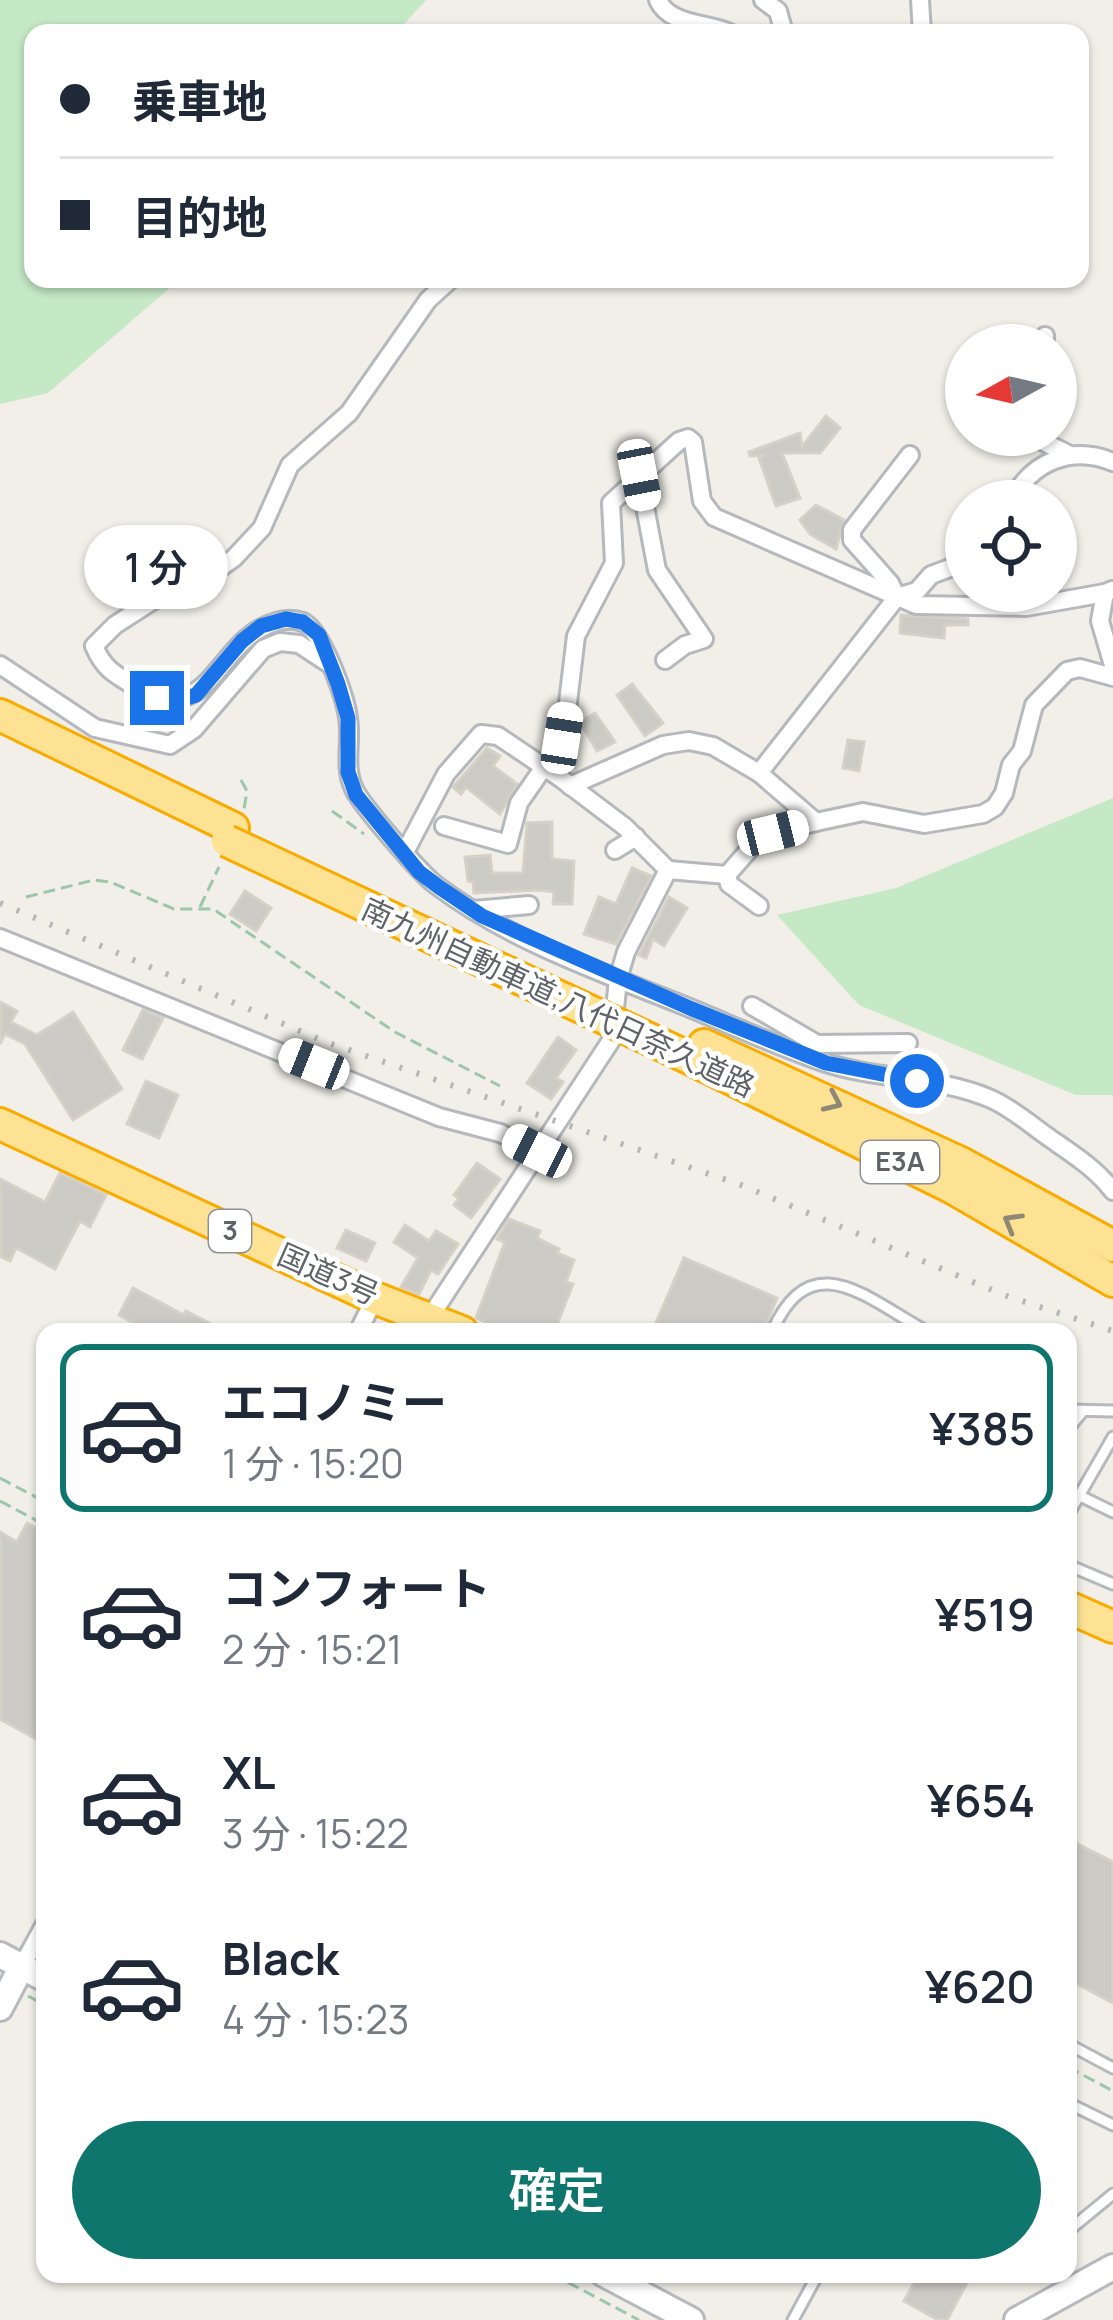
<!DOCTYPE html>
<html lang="ja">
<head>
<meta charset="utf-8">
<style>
	:root { --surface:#fff; --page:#f6f6f7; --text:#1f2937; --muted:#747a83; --line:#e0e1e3; --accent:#0f766e }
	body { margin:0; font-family:Manrope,"Noto Sans JP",sans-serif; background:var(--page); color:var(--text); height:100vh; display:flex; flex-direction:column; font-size:45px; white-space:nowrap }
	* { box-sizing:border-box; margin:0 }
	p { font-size:39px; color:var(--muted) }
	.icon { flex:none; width:66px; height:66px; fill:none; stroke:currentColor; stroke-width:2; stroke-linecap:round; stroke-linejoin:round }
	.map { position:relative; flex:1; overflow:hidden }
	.side { position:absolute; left:36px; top:1323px; width:1041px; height:960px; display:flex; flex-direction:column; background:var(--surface); border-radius:24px; box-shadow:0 3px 9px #0004 }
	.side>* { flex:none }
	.top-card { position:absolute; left:24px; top:24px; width:1065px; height:264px; border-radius:24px; box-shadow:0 3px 9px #0004; display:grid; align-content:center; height:264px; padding:0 36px; background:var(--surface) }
	.needle { width:78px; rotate:262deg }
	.fabs { position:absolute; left:945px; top:324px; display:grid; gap:24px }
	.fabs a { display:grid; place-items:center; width:132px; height:132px; border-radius:50%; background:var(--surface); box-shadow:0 3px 9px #0004; font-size:60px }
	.end { position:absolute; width:54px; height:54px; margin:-27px; border:15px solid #1a73e8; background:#fff; box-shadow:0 0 0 6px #fff }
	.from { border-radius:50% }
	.bubble { position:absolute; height:84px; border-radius:42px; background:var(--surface); box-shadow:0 3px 9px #0004; font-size:39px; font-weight:600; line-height:84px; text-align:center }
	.car { position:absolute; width:36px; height:72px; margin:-36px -18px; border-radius:15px; box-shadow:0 0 9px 3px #0007; background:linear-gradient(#fff 24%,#345 0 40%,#fff 0 76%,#345 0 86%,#fff 0) }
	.top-card b { display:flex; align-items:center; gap:42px; height:114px; font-size:45px }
	.top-card b+b { border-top:3px solid var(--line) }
	.top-card i { width:30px; height:30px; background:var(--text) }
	ul { padding:21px 0 0; list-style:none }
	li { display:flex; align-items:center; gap:36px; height:168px; margin:0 24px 18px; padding:0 12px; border:6px solid transparent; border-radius:24px }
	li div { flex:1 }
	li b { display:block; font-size:45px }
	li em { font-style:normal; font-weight:600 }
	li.current { border-color:var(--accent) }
	li>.icon { width:108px; height:108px; stroke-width:1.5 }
	.button { display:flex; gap:24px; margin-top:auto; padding:24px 36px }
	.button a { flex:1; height:138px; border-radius:72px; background:var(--accent); color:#fff; font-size:48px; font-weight:600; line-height:138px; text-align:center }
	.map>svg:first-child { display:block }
	.green { fill:#c5e8c5 }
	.building { fill:#cccac5; stroke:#d6d1c6; stroke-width:3 }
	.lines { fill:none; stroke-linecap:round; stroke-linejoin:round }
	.lane-casing { stroke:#b5b8bc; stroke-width:15 }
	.street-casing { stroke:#b5b8bc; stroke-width:22 }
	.secondary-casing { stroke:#b6babf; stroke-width:30 }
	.highway-casing { stroke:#f9ab00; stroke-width:36 }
	.path { stroke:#9cc7a9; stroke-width:3; stroke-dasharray:12 6; stroke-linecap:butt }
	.lane { stroke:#fff; stroke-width:9 }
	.street { stroke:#fff; stroke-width:16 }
	.secondary { stroke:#fff; stroke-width:24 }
	.highway { stroke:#fde293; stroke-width:30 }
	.rail { stroke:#b6b7b8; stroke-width:6; stroke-dasharray:3 15; stroke-linecap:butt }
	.highway-bridge-casing { stroke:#f9ab00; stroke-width:36; stroke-linecap:butt }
	.highway-bridge { stroke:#fde293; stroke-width:30 }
	.oneway { stroke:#8e8975 }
	.route { stroke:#1a73e8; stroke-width:15 }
	.labels { text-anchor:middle; stroke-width:9; stroke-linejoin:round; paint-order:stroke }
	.shield { fill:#fff; stroke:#8f9295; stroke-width:3 }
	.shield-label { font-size:27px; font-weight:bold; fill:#5f6368 }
	.street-label { font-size:30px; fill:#5f6368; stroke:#fff }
</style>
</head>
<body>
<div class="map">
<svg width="1113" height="2320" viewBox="0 0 1113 2320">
	<rect width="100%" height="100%" fill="#f1efe8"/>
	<g class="green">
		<polygon points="0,0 426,0 396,33 33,33 33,279 180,279 48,393 0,404"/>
		<polygon points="1113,798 1113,1095 1076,1095 859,1005 777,915 896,888"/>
	</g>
	<g class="building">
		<polygon points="826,416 840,428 820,453 782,453 800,498 776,506 759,458 765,455 750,456 749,452 800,433 802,447"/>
		<polygon points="816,505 844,520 836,549 810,534 800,520"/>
		<polygon points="901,615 968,619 968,625 945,625 944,638 900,633"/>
		<polygon points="632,684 663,723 645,736 617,695"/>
		<polygon points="595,713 615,742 597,751 580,722"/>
		<polygon points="848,740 864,742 859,771 843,768"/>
		<polygon points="487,748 500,756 493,766 517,784 500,814 466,787 461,794 453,787"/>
		<polygon points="552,822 552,859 574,861 572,904 553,904 554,892 540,890 474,893 473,882 468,881 465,857 490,855 492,873 523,873 527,823"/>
		<polygon points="632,868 651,876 616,944 584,934 599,897 616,904"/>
		<polygon points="245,891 271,908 256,931 230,914"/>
		<polygon points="669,897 687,908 664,946 653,939 646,958 639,955"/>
		<polygon points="0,1002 17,1011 11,1022 37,1035 73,1012 122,1089 73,1120 25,1044 5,1034 0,1044"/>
		<polygon points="143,1010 163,1018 142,1059 123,1050"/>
		<polygon points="558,1037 576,1050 556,1078 563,1082 551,1099 527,1083"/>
		<polygon points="146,1081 178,1095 159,1138 127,1124"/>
		<polygon points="477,1163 500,1179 471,1218 454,1205 459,1198 454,1195"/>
		<polygon points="60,1173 106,1195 90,1227 80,1221 55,1269 16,1248 10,1261 0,1256 0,1179 45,1202"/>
		<polygon points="509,1219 540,1231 537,1238 559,1249 557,1253 574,1260 566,1282 573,1284 554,1332 508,1332 476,1318 505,1242 497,1239"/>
		<polygon points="405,1225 429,1241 436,1231 458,1244 438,1274 431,1270 419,1294 401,1287 418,1258 394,1242"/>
		<polygon points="346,1230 375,1243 366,1261 337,1248"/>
		<polygon points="684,1258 777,1298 763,1332 652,1332"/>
		<polygon points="133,1288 184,1315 186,1311 226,1332 151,1332 119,1315"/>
		<polygon points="27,1523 45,1533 45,1744 0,1719 0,1532 17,1542"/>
		<polygon points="1068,1839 1113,1862 1113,2003 1068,1979"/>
		<polygon points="919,2274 956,2274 968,2281 947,2320 938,2320 904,2301"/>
	</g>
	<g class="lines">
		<g class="lane-casing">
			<g id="lane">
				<path d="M772,1332C811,1242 868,1300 928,1332"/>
				<polyline points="1068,1410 1113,1411"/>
				<polyline points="1068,1429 1083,1411"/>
				<polyline points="1068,1490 1113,1512"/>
				<polyline points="1068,1515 1113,1437"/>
				<polyline points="1068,1565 1113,1584"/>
				<polyline points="1068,2044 1113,2068"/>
				<polyline points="1068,2103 1113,2125"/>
				<polyline points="1068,2231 1113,2194"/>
				<polyline points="793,2320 818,2274"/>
			</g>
		</g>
		<g class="street-casing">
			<g id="street">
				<path d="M658,0C669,25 707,23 730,33"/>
				<polyline points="763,0 778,11 784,33"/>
				<polyline points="920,0 922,33"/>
				<path d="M451,279L428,300L349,413L290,465L262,528L234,558L196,585L154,600L115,625L94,646C104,670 116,675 138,688C213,729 215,639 276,622C285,619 294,619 303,622C322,631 345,696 348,718C352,742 343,766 354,789C362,806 421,874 436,885C507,939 598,971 680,1004C727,1023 774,1045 823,1062C877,1080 938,1076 991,1099C1012,1108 1032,1126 1051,1139C1074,1155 1096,1169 1113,1191"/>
				<polyline points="1045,345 1045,336"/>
				<polyline points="1015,435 1036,438 1068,454"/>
				<polyline points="639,475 657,570 704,639 685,645 665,660"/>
				<path d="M1012,501C1031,461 1072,445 1113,462"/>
				<polyline points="1112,590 1105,593 1100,621 1113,665"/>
				<polyline points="897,597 890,583 852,540 852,530 910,455"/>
				<polyline points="0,665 95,728 170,745 194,729 263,649 280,642 299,644 328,663"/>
				<polyline points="759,773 897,597 917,591 931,575 966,562"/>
				<polyline points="570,786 663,745 689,741 713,746 759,773 816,822"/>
				<polyline points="444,826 508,844 519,803 544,767"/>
				<polyline points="615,850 636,837"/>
				<polyline points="405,852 446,774 481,734 498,736 559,777"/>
				<polyline points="668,870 625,827 559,777 576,636 614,563 611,503 679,441 688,438 693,442 702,501 714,517 916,605 1026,607 1105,593"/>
				<polyline points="668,870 727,875 756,842 773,833 816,822 863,812 924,824 983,814 995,807 1004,793 1011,765 1022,751 1034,705 1067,671 1080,668 1113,677"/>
				<polyline points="727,875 729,884 759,906"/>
				<polyline points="473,910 529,905"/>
				<polyline points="0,938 439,1117 500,1133 537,1151"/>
				<polyline points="752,1006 817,1044 804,1054"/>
				<polyline points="817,1044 908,1043"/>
				<polyline points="430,1317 612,1039 618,979 626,952 668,870"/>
				<polyline points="358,1332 375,1298"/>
				<polyline points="22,1966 45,1924"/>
			</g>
		</g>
		<g class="secondary-casing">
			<g id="secondary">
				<polyline points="0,1955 45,1979"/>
				<polyline points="0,2008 22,1966"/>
				<polyline points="604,2274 691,2320"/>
				<polyline points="1017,2320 1113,2267"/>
			</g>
		</g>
		<g class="highway-casing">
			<g id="highway">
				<polyline points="0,715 233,828"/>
				<polyline points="704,1045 961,1163 1113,1246"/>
				<polyline points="681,1054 951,1187 1113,1281"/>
				<polyline points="0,1124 375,1298 462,1332"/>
				<polyline points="1068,1607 1113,1627"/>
			</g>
		</g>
		<g class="path">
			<polyline points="241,780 247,791 244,809"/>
			<polyline points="332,811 364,834"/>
			<polyline points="26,897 94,880 110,882 174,909 213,909 395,1032 500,1086"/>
			<polyline points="200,907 219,867"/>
			<polyline points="0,1478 45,1502"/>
			<polyline points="0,1501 45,1525"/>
			<polyline points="28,1996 45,2005"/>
			<polyline points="1068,2067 1113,2091"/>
			<polyline points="552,2274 639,2320"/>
		</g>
		<use href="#lane" class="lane"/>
		<use href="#street" class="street"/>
		<use href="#secondary" class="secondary"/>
		<use href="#highway" class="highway"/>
		<polyline class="rail" points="0,903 326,1042 741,1185 1004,1295 1113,1331"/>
		<g class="highway-bridge-casing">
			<polyline id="highway-bridge" points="227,841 681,1054"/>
		</g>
		<use href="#highway-bridge" class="highway-bridge"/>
	</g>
	<defs><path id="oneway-chevron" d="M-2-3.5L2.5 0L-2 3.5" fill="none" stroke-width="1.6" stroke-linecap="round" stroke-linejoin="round" transform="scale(3)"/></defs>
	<g class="oneway">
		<use href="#oneway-chevron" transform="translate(833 1102) rotate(24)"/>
		<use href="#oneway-chevron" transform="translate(1012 1222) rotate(-150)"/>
	</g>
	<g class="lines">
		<polyline class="route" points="157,698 180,700 196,695 242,641 261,626 286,619 303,622 319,635 338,684 348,718 348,772 356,795 419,872 439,887 482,916 692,1009 826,1063 917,1081"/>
	</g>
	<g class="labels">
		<g class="shield">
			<rect x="861" y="1141" width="78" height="42" rx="9"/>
			<rect x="209" y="1210" width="42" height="42" rx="9"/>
		</g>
		<g class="shield-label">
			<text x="900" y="1171">E3A</text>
			<text x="230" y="1240">3</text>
		</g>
		<g class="street-label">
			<text transform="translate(558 998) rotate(25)" y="10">南九州自動車道;八代日奈久道路</text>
			<text transform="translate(328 1275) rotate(24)" y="10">国道3号</text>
		</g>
	</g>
</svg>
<div class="fabs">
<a><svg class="needle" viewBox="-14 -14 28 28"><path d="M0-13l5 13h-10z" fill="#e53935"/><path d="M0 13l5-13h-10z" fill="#747a83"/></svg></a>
<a><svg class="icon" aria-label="locate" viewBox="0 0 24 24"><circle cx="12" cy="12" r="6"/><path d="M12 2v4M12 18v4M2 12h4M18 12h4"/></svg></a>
</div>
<i class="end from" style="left:917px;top:1081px"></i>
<i class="end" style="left:157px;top:698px"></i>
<div class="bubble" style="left:84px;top:525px;width:144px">1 分</div>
<i class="car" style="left:639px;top:475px;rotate:169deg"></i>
<i class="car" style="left:562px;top:738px;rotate:9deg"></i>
<i class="car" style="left:773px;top:833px;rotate:76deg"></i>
<i class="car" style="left:314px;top:1064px;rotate:292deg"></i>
<i class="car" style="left:537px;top:1151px;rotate:296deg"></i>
<div class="top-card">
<b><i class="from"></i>乗車地</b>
<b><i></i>目的地</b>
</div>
<section class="side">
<ul>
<li class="current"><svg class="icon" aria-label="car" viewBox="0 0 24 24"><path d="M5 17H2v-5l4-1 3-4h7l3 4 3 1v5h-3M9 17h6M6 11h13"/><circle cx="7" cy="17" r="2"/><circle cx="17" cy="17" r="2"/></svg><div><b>エコノミー</b><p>1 分 · 15:20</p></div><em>¥385</em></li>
<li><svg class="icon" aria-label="car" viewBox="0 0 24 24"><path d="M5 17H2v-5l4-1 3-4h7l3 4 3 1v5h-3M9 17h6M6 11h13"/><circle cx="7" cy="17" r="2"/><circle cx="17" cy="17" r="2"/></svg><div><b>コンフォート</b><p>2 分 · 15:21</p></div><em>¥519</em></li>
<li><svg class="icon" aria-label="car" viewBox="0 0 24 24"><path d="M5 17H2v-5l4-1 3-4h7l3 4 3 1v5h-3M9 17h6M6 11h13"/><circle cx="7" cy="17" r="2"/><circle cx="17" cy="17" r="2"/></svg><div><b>XL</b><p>3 分 · 15:22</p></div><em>¥654</em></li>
<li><svg class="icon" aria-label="car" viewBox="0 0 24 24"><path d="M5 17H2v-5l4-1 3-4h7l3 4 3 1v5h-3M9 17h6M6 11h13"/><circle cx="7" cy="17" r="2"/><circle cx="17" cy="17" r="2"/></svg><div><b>Black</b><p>4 分 · 15:23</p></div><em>¥620</em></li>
</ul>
<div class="button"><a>確定</a></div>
</section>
</div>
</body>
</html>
